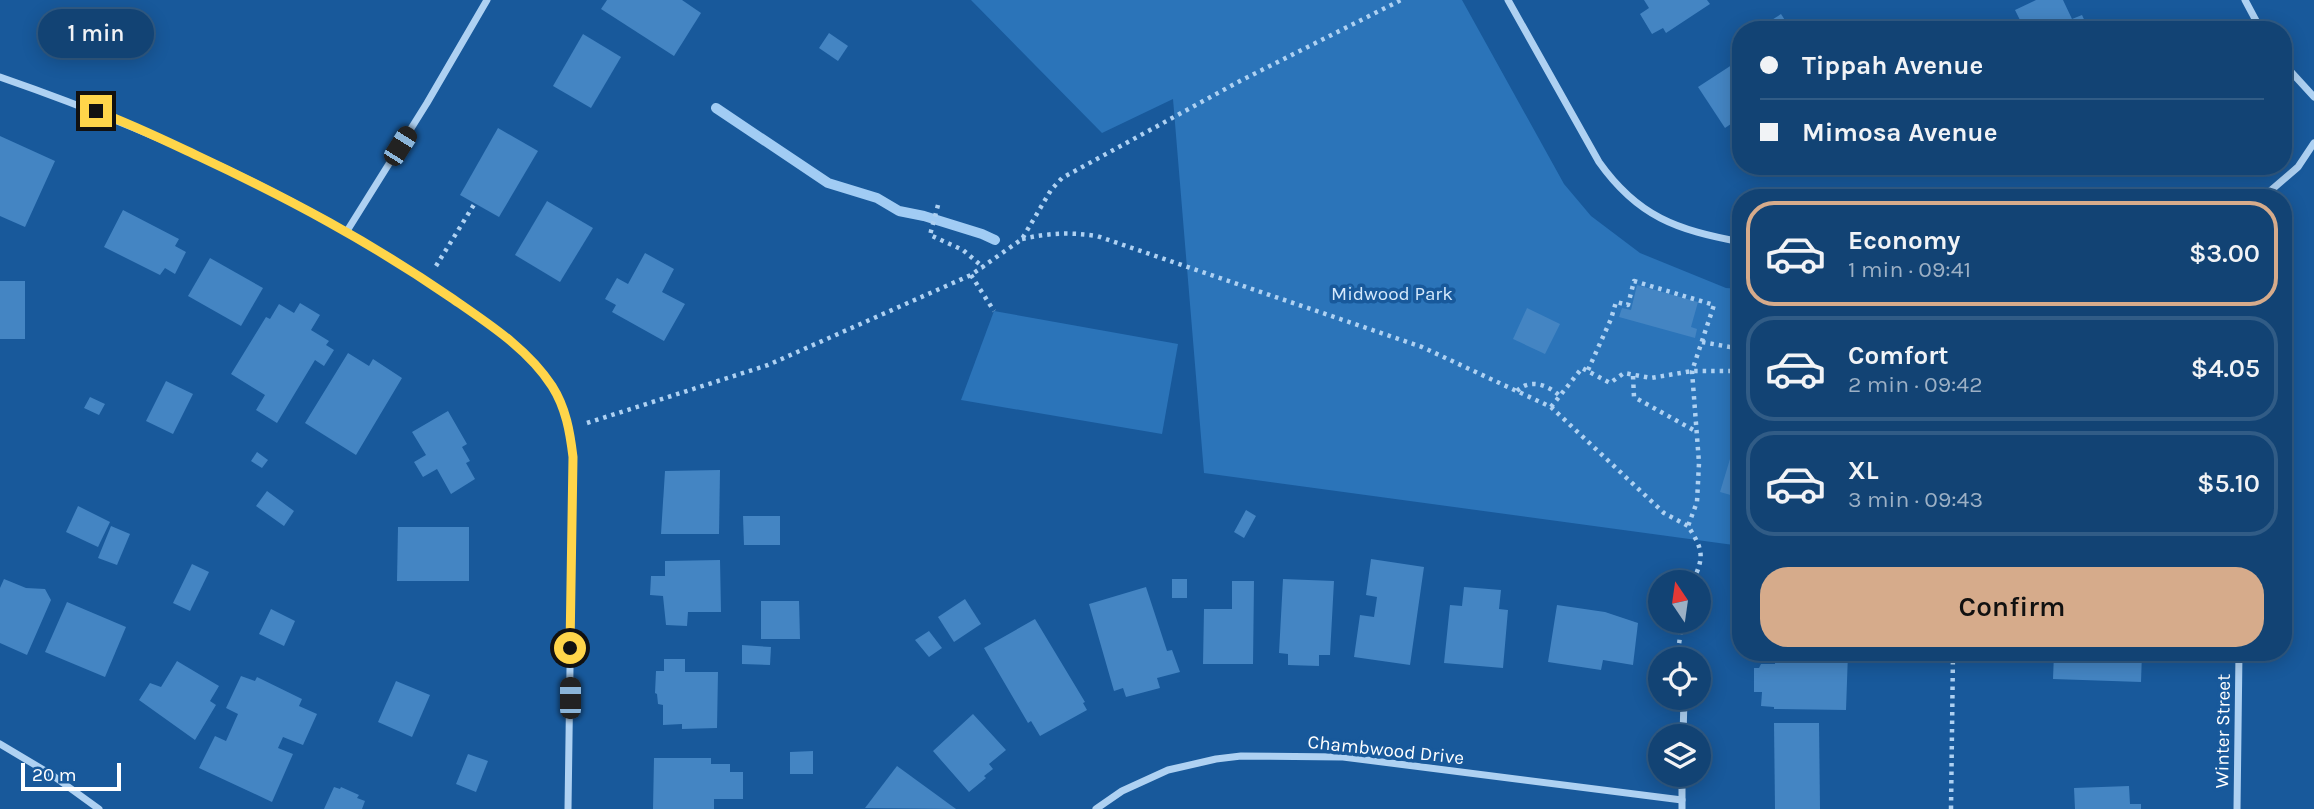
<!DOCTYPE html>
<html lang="en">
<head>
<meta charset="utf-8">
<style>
	:root { --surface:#124374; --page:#1b4a79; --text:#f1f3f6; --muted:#9cb0c5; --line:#315c86; --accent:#d6ab8b }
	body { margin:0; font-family:Karla,sans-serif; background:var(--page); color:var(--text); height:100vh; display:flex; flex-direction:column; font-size:26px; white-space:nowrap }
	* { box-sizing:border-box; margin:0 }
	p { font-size:23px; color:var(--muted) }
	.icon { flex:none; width:38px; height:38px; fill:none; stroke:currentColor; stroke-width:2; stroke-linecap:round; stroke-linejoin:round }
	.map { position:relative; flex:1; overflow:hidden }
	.drawer { position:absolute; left:1732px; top:189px; width:560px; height:472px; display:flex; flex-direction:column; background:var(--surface); border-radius:28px; box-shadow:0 4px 18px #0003,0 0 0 2px var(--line) }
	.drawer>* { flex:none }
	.guide { position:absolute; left:1732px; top:21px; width:560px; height:154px; border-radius:28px; box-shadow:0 4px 18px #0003,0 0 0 2px var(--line); display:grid; align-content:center; height:154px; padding:0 28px; background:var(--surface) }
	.needle { width:46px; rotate:347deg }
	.buttons { position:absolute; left:1648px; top:570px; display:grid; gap:14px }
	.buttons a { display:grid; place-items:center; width:63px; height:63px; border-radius:50%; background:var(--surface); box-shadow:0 4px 18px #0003,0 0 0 2px var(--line); font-size:35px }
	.scale { position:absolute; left:21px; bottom:18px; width:100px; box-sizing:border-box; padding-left:7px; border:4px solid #fff; border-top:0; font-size:19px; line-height:24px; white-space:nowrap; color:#fff; -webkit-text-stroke:5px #18599b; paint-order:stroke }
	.end { position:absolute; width:32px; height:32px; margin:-16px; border:9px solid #ffd54a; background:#111; box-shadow:0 0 0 4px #111 }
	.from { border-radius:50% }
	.bubble { position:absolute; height:49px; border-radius:24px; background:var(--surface); box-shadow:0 4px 18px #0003,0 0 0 2px var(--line); font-size:23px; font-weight:600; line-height:49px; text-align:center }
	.car { position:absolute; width:21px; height:42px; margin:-21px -10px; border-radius:9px; box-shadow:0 0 5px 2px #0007; background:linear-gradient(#222 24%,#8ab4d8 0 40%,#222 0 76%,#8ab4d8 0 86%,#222 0) }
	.guide b { display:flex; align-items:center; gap:24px; height:66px; font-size:26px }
	.guide b+b { border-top:2px solid var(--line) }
	.guide i { width:18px; height:18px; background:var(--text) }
	ul { padding:12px 0 0; list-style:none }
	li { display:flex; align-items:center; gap:21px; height:105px; margin:0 14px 10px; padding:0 14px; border:4px solid var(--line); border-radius:28px }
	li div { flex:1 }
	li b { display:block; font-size:26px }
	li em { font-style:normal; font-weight:600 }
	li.selected { border-color:var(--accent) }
	li>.icon { width:63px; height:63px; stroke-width:1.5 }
	.action { display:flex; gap:14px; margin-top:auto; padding:14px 28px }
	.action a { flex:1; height:80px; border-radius:28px; background:var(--accent); color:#111; font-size:28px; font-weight:600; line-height:80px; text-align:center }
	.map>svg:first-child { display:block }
	.green { fill:#2b74b9 }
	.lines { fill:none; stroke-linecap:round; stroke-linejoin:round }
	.stream { stroke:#a1ccf4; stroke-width:10 }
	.building { fill:#4485c3 }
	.path { stroke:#aed1f2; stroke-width:4.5; stroke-dasharray:3.5 5; stroke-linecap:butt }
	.street { stroke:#aed1f2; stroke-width:7 }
	.route { stroke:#ffd54a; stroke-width:9 }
	.labels { text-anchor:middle; stroke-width:7; stroke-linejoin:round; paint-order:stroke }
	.park-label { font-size:19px; fill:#d5e9fc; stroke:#18599b }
	.street-label { font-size:19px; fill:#fff; stroke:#18599b }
</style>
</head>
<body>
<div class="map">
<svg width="2314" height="809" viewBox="0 0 2314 809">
	<rect width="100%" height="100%" fill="#18599b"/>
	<g class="green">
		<polygon points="971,0 1462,0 1564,184 1591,216 1640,253 1726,288 1741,289 1741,546 1204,473 1173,99 1102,133"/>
		<polygon points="994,311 1178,344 1162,434 961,400"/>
	</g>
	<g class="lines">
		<polyline class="stream" points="716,108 828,183 877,198 899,211 924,216 982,234 995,240"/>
	</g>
	<g class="building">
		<polygon points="607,0 682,0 701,13 674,56 601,9"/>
		<polygon points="1644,0 1707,0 1710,4 1666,33 1663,28 1652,34 1640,14 1649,8"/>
		<polygon points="2036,0 2063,0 2072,19 2082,15 2089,30 2020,30 2022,24 2015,10"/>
		<polygon points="1781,14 1790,28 1787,30 1756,30"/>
		<polygon points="829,33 848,46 838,61 819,48"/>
		<polygon points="583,34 621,57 591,108 553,86"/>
		<polygon points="1741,59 1741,117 1725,128 1698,87"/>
		<polygon points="498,128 538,151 499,217 460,195"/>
		<polygon points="0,136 55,161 25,227 0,216"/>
		<polygon points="547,201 593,228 560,282 515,255"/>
		<polygon points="123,210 179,239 175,246 186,252 175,274 165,268 160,275 104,247"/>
		<polygon points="645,253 674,269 662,292 685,304 664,341 612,312 616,305 605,299 617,278 628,284"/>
		<polygon points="210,258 263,288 241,326 188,296"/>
		<rect x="0" y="281" width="25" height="58"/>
		<polygon points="1637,285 1698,302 1691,327 1697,329 1695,338 1619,317 1622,308 1631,310"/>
		<polygon points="300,303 320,315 311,330 329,341 326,345 334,350 324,366 315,360 277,423 256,410 265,395 231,374 266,317 270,319 279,304 294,313"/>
		<polygon points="1527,308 1560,324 1545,354 1513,339"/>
		<polygon points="348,353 369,366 373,359 402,378 356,455 305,423"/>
		<polygon points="166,381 193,394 173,434 146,421"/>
		<polygon points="90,397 105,404 99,415 84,408"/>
		<polygon points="448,411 467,444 462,447 470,461 466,463 475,479 451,494 437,469 423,477 414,462 426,455 412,432"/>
		<polygon points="257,452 268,460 262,468 251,461"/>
		<polygon points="1730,459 1741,462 1741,498 1720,492"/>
		<polygon points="720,470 719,534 661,534 665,471"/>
		<polygon points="267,491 294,511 284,526 256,506"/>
		<polygon points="78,506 110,522 98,547 66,532"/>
		<polygon points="1246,510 1256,516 1244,538 1234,532"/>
		<polygon points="743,516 780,516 780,545 744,545"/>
		<polygon points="111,526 130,534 117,565 98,558"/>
		<polygon points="398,527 469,527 469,581 397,581"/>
		<polygon points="1371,559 1424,567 1410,665 1354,657 1360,615 1374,617 1377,597 1366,595"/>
		<polygon points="720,560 721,612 688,612 687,626 666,625 663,596 650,595 651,576 665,576 665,561"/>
		<polygon points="192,564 209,572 190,611 173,603"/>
		<polygon points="4,579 26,588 45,589 51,600 27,655 0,643 0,588"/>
		<rect x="1172" y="579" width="15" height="19"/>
		<polygon points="1283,579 1334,581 1330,655 1319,655 1319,666 1288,665 1288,654 1279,653"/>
		<polygon points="1232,581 1254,581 1253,664 1203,664 1204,609 1232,609"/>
		<polygon points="1146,587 1167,651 1172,650 1180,672 1157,678 1160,688 1126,697 1123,688 1114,691 1089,604"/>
		<polygon points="1464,587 1501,590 1499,609 1508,610 1503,668 1444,663 1450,605 1462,606"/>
		<polygon points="965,599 981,624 954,642 938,617"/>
		<polygon points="761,601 799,601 800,639 761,639"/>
		<polygon points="67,602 126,627 105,677 45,652"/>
		<polygon points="1557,605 1605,612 1638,623 1633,665 1603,660 1601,670 1548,662"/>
		<polygon points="271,609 295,621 284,646 259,634"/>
		<polygon points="1035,619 1085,702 1083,703 1087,710 1040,736 1031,721 1028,723 984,648"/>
		<polygon points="929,631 942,648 929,657 915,640"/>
		<polygon points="742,645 771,647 770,665 742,664"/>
		<polygon points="1775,653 1848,653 1846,710 1774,709 1774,707 1761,706 1762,692 1754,692 1754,668 1759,668 1761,664 1775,664"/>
		<polygon points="2054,653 2142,653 2141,682 2053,679"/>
		<polygon points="664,659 685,659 685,672 718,672 717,728 682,729 682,724 663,725 663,705 658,704 657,694 655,693 656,671 664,671"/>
		<polygon points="177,661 219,686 210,701 216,705 195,740 139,700 150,683 161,687"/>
		<polygon points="241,676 255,681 257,677 302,699 299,706 317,714 303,745 283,737 278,748 293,754 272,802 199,768 215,736 226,741 238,714 226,708"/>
		<polygon points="396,681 430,695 412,737 378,722"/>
		<polygon points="973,714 1006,750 989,764 993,769 984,776 986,778 969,792 933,751"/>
		<polygon points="1774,723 1819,723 1820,809 1775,809"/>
		<polygon points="813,751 813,774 790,774 790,752"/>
		<polygon points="468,754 488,761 476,792 456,784"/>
		<polygon points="654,758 711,758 711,764 730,764 730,772 743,772 743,799 714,799 714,809 653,809"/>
		<polygon points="897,766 956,809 865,808"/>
		<polygon points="2129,786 2130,804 2141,804 2141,809 2075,809 2074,788"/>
		<polygon points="334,787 340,789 341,787 359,795 357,798 365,801 362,809 324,809"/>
	</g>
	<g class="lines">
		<g class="path">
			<polyline points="938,205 930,235 963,250 984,268"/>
			<path d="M1022,239C1048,233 1070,232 1097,236L1422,347L1551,407L1664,513L1688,526"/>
			<polyline points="436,266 475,203"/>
			<polyline points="971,275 994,311"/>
			<polyline points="1702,342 1741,349"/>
			<path d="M1588,370L1611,319L1616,302L1628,305L1634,281L1714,305L1692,371L1699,463L1697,502L1688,526C1703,550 1705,556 1692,583"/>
			<polyline points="1633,376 1634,397 1697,432"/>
			<path d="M1517,391C1530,378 1548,385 1560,396"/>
			<polyline points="1551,407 1582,368 1610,383 1624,373 1651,378 1692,371 1741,371"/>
			<polyline points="587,423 768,365 971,275 1022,239 1051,190 1062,178 1240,81 1401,0"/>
			<polyline points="1677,660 1682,621"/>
			<polyline points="1951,809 1953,653"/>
		</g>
		<g class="street">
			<path d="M1508,0L1599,162C1638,217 1677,230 1741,242"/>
			<polyline points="2245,0 2261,30"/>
			<polyline points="2284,64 2314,97"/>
			<path d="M0,77C156,131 307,199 444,293C483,320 526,346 552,386C566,407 570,432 573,457L568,809"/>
			<polyline points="2262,198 2298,167 2314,143"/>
			<polyline points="347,231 427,103 487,0"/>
			<polyline points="1683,737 1684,698"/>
			<polyline points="0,744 52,775 99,809"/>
			<polyline points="1096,809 1122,791 1168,770 1216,759 1241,756 1343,757 1682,800"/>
			<polyline points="1682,809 1682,775"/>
			<polyline points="2237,809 2239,653"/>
		</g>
	</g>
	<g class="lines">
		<path class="route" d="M96,111C131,124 164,140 198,156C290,199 370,242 453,299C489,324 528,349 552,386C566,408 570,432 573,457L570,648"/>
	</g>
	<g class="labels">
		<g class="park-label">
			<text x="1392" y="300">Midwood Park</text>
		</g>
		<g class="street-label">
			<text transform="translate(2222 731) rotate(-89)" y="7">Winter Street</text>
			<text transform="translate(1386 749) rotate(6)" y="7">Chambwood Drive</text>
		</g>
	</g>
</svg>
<div class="buttons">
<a><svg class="needle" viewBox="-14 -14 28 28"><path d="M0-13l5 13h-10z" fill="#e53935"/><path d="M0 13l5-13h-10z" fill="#9cb0c5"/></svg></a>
<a><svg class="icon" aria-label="locate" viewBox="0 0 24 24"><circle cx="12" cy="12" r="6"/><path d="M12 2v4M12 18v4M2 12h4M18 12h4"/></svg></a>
<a><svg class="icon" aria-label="layers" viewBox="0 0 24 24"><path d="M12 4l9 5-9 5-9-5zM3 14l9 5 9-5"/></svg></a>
</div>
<div class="scale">20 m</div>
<i class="end from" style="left:570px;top:648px"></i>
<i class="end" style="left:96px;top:111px"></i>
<div class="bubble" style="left:38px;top:9px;width:116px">1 min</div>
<i class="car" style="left:400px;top:146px;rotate:32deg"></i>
<i class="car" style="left:570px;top:698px;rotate:0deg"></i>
<div class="guide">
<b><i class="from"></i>Tippah Avenue</b>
<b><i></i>Mimosa Avenue</b>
</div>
<section class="drawer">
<ul>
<li class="selected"><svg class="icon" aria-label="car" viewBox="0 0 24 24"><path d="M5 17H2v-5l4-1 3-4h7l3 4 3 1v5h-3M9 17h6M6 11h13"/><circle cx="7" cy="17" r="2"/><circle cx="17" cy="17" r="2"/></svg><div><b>Economy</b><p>1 min · 09:41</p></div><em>$3.00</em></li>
<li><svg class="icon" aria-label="car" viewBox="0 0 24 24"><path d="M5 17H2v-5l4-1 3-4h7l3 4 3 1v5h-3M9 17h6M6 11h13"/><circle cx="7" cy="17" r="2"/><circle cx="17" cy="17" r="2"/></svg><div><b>Comfort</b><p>2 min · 09:42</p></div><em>$4.05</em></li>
<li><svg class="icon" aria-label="car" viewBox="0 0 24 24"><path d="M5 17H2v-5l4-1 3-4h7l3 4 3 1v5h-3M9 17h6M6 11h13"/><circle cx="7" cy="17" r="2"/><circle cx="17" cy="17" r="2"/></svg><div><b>XL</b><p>3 min · 09:43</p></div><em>$5.10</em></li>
</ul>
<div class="action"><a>Confirm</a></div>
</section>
</div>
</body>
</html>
